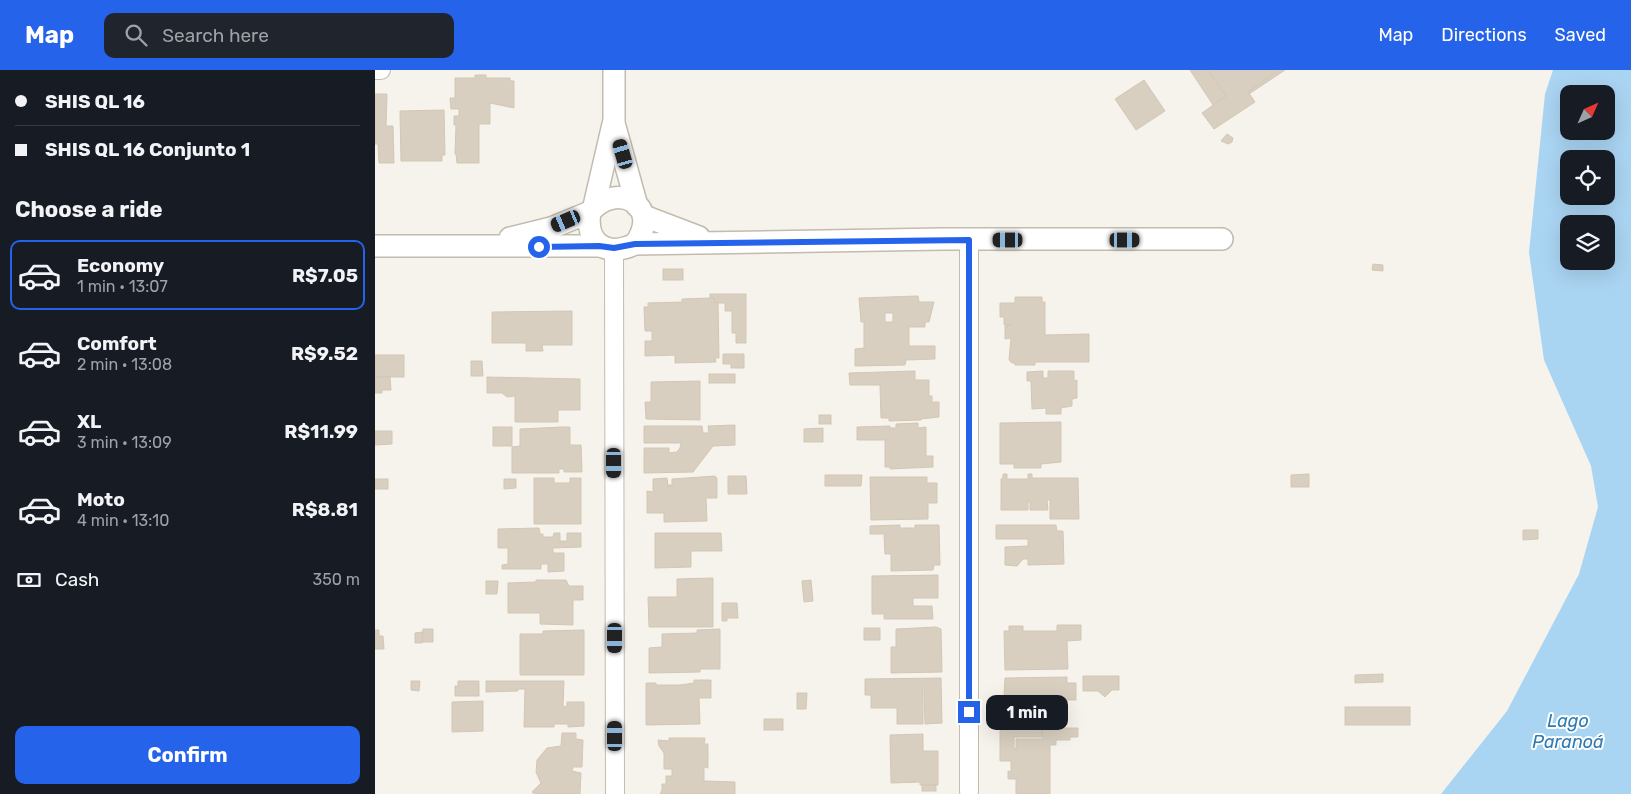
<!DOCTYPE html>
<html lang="en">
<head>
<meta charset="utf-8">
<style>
	:root { --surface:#171b24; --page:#20242c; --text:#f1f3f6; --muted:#9ea1a6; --line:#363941; --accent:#2563eb }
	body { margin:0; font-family:Rubik,sans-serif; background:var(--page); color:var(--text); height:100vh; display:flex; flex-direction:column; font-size:19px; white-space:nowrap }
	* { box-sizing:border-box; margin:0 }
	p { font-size:16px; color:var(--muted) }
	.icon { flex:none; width:28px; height:28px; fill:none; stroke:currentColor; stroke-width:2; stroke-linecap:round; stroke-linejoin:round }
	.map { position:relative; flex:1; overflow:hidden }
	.details { display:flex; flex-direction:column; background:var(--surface); width:375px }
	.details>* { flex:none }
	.banner { display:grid; align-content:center; height:110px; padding:0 15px; background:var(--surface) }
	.needle { width:32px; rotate:45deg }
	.fabs { position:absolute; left:1185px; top:15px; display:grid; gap:10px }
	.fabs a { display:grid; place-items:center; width:55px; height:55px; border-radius:10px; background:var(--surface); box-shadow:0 5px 20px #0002; font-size:25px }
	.end { position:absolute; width:22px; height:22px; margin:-11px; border:6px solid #2563eb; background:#fff; box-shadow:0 0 0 2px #fff }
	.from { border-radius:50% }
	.bubble { position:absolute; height:35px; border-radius:10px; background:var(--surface); box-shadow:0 5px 20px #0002; font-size:16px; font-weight:700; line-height:35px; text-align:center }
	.car { position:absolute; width:15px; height:30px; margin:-15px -8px; border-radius:6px; box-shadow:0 0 4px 1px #0007; background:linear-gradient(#222 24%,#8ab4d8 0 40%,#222 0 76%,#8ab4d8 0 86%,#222 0) }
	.banner b { display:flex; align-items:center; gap:18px; height:48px; font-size:19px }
	.banner b+b { border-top:1px solid var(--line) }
	.banner i { width:12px; height:12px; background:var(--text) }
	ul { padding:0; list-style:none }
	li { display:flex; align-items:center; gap:15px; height:70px; margin:0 10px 8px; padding:0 5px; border:2px solid transparent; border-radius:10px }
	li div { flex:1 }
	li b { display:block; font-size:19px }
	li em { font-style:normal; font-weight:700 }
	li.active { border-color:var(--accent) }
	li>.icon { width:45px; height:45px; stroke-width:1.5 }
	h2 { padding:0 15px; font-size:22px; line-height:60px }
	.pay { display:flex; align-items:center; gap:12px; height:55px; padding:0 15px; font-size:19px }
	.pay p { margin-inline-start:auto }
	.button { display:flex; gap:10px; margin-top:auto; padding:10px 15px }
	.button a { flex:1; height:58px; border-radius:10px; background:var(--accent); color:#fff; font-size:20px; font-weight:700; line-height:58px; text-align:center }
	header { display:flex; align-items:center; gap:30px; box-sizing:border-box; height:70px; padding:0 25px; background:var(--accent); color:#fff }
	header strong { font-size:24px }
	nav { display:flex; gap:28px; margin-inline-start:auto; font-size:18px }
	.search { width:350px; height:45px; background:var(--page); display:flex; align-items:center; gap:12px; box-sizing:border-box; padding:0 18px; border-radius:10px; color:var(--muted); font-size:19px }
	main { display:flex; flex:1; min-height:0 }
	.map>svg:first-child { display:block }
	.water { fill:#a9d4f2; fill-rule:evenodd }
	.building { fill:#d8cfc1; stroke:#d3c7b4; fill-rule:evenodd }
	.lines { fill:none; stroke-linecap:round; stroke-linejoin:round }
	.minor-casing { stroke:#c2bbae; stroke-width:20 }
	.tertiary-casing { stroke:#c2bbae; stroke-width:24 }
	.minor { stroke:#fff; stroke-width:18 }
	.tertiary { stroke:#fff; stroke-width:21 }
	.route { stroke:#2563eb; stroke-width:6 }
	.labels { text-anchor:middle; stroke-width:4; stroke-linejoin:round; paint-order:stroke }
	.water-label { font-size:18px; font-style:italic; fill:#2e7ab2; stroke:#fff }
</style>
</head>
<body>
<header>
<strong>Map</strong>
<div class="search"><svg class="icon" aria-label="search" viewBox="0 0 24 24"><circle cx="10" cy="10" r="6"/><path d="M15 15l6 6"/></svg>Search here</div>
<nav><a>Map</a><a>Directions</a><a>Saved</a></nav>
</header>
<main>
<section class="details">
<div class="banner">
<b><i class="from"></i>SHIS QL 16</b>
<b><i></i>SHIS QL 16 Conjunto 1</b>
</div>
<h2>Choose a ride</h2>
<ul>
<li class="active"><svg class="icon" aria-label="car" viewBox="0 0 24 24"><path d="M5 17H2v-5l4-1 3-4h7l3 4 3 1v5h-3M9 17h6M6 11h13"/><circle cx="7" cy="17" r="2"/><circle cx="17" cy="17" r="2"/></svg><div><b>Economy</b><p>1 min · 13:07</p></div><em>R$7.05</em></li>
<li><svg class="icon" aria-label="car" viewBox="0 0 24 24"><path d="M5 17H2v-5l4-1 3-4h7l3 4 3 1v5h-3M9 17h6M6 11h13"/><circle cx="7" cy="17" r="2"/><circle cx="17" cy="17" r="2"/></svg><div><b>Comfort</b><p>2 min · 13:08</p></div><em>R$9.52</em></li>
<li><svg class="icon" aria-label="car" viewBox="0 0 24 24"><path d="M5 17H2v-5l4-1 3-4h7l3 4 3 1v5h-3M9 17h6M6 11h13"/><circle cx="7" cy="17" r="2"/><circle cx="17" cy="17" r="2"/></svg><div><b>XL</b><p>3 min · 13:09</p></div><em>R$11.99</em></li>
<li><svg class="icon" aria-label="car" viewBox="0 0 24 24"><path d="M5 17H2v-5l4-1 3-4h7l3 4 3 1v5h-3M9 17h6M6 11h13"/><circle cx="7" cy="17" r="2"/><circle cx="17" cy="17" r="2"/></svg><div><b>Moto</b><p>4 min · 13:10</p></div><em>R$8.81</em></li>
</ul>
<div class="pay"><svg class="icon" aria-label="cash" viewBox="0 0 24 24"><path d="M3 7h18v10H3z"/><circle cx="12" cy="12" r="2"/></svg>Cash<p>350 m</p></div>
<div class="button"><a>Confirm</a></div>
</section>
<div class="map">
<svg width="1256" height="724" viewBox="0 0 1256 724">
	<rect width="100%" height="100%" fill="#f6f3ec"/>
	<path class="water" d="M1178,0H1256V724H1066L1132,641L1204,504L1223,437L1216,396L1169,290L1154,182L1170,24ZM1194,24H1231V61H1194ZM1194,89H1231V126H1194ZM1194,154H1231V191H1194Z"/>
	<g class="building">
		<polygon points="815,0 910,0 844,44"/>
		<polygon points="833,0 904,0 873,22 880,32 839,59 827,43 851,26"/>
		<polygon points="100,5 111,5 111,8 135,8 135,11 139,11 139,38 115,33 115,54 104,54 104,93 82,93 81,84 80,84 81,55 79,55 79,46 84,46 84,39 76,39 75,28 80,28 80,8 100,8"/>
		<polygon points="769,10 790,41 761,60 740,29"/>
		<polygon points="0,24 12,24 11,56 18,56 19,93 4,93 3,74 0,74"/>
		<polygon points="69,40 70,85 67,85 67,91 26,91 25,41"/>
		<polygon points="852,64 858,68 857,72 853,74 846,71"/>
		<polygon points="998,194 1008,195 1008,201 997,200"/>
		<rect x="288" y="199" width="20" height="11"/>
		<polygon points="335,224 371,224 371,273 361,273 361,263 357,263 357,241 350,241 350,233 340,233 339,228 335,228"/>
		<path d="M543,226L544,232H559L554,252H550V257H534V276H560V289L531,290L530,295L480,296V279L489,278V252H486L484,228ZM510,243H518V252H510Z"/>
		<polygon points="640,227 667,227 667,232 670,232 670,265 714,264 714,292 660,292 660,295 640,295 640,293 637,293 634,290 636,268 630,269 630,256 636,255 629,255 629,247 625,247 625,233 640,233"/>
		<polygon points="335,228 339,228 340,233 343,232 344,288 340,288 341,292 300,293 300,285 270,286 270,271 277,271 277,261 270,261 269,237 273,237 273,233 307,232 307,229"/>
		<polygon points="197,241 197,275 167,275 168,281 151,281 151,273 117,273 117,242"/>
		<polygon points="348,284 369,284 369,298 356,298 356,294 348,294"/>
		<rect x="0" y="285" width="29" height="22"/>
		<polygon points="96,291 107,291 108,306 96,306"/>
		<polygon points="540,301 540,310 554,310 554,326 557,326 557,332 564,332 564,347 546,349 546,350 514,351 514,348 506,348 505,315 475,315 474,303"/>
		<polygon points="668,301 668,308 673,308 673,301 699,301 699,311 702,310 702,328 697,329 697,336 686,338 686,344 671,344 671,338 657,339 656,311 652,311 652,302"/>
		<rect x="334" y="304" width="26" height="9"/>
		<polygon points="0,307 15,307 16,320 7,320 7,323 0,323"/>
		<polygon points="112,307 205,309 205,340 183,340 183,352 140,352 140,326 132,327 127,323 112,323"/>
		<polygon points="325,311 325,350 271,349 270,332 276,332 276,312"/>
		<rect x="444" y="345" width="12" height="9"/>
		<polygon points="686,352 686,392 666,394 666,398 639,398 639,394 625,394 625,353"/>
		<polygon points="543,353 543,358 551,357 551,386 558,386 558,397 515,399 515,397 510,397 510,370 482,370 482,357 515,356 515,358 521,358 521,354"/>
		<polygon points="360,355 360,375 338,376 318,402 269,403 269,378 294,378 294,383 302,382 305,378 306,373 269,373 269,356 327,356 328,363 334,363 333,356"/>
		<rect x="118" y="357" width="19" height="19"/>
		<polygon points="186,357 195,357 195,375 206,375 207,402 189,402 189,399 184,399 184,403 137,403 137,377 145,376 145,359"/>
		<polygon points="448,358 448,372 429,372 429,359"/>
		<polygon points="0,361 17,361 17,374 0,375"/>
		<polygon points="628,404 632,404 632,409 653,409 653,404 657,404 657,408 703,408 704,449 675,449 675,430 672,430 673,440 655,440 655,432 653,432 653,440 626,440 626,409 628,408"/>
		<polygon points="934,404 934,417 916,417 916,405"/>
		<polygon points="450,405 487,405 486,416 450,416"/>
		<polygon points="340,406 342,408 342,428 331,428 332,451 289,452 289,443 272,443 272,421 278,422 278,409 292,408 293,417 293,415 297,415 297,409"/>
		<polygon points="353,406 371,406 372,424 353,424"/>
		<polygon points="495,407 552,407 552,413 562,413 562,433 553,433 553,449 496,450"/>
		<polygon points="159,408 179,408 179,413 195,413 195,408 206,408 206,454 159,454"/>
		<rect x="0" y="409" width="13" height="10"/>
		<polygon points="129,409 141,409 141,418 129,419"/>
		<polygon points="525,455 525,458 540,458 540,455 564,455 565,495 559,495 558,500 516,501 516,484 510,484 509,464 495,464 495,456"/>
		<polygon points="621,455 681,455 682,461 688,461 689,494 653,495 653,489 648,489 642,496 630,495 630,477 653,476 653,469 621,469"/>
		<polygon points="164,458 165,464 168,464 168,467 178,467 179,463 185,463 185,471 192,471 192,463 206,463 206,477 178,478 178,483 189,483 189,501 173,502 173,494 166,494 166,499 127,499 127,495 133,494 133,478 123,478 123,459"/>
		<polygon points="1148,460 1163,460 1163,469 1148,470"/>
		<polygon points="280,463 346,463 347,481 316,481 316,497 280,498"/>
		<polygon points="563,505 563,528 538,528 538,536 557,536 558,549 509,549 509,544 497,544 497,506"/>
		<polygon points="338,508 338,557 274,557 273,527 302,527 302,509"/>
		<polygon points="161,510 191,510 194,516 208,516 208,530 198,530 198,555 165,554 165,543 133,543 133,513 161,512"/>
		<polygon points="436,510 438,531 429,532 427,511"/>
		<polygon points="111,511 123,511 122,524 111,524"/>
		<polygon points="347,533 362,533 363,548 352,548 352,551 347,551"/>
		<polygon points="682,555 706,555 706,570 692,571 693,599 630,600 629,561 634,561 634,556 648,556 648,561 682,561"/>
		<polygon points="561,557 566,559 567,602 516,603 516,577 521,577 521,559"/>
		<rect x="489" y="558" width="16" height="12"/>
		<polygon points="48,559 58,559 58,572 47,572"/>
		<polygon points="345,559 345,599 325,599 325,602 274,603 274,578 287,577 287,564 322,563 322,560"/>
		<polygon points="0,560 4,560 4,566 8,566 9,579 0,579"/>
		<polygon points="209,560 209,605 145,605 145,564 168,564 168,561"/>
		<polygon points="48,562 47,573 40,573 40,563"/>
		<polygon points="1008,604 1008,612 980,613 980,605"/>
		<polygon points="708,606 744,606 744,620 737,620 730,627 723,621 708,621"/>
		<polygon points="692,607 692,613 701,613 701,630 692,630 692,652 657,652 656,650 653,652 636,652 632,650 632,645 628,645 630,608"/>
		<polygon points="566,608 567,653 550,654 549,617 548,617 548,654 522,654 522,638 496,638 496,625 490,625 490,609"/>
		<polygon points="319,610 336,610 336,628 324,628 325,654 271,655 271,613 281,613 281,615 305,615 319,613"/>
		<polygon points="36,611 45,611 44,621 36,620"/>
		<polygon points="83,611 104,611 104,626 80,626 80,616 83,616"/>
		<polygon points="111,611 189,611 188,637 192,636 192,632 209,632 209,656 193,657 193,654 179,654 179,657 149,657 150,619 143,619 143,621 111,622"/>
		<polygon points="422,623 432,623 431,639 422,639"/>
		<polygon points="108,631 108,661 77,662 77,632"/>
		<rect x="970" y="637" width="65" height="18"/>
		<rect x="389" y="649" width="19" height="11"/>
		<polygon points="625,658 667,659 666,667 639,667 639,678 641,679 641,669 667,669 667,658 703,658 703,667 695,667 695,670 681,670 681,675 675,675 675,724 641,724 641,709 633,709 633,701 636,702 636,691 625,691"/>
		<polygon points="187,663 201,663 201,669 208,670 207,697 198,697 197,701 206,703 205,724 160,724 157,722 166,713 161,702 162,690 172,678 186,676"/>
		<polygon points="548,664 548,681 563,681 563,715 545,715 545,712 516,713 515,665"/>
		<polygon points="294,668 330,668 329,674 333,674 333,698 329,697 329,711 360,712 360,724 285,724 287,720 287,714 291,714 291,706 297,706 297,699 289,699 289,683 284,676 283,670 294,671"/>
		<rect x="547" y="715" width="14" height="6"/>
	</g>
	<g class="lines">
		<g class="minor-casing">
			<g id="minor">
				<polyline points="0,0 6,0"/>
				<polyline points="594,170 594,721"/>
				<polyline points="239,178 240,724"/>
			</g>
		</g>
		<g class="tertiary-casing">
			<g id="tertiary">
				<polyline points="239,53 262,136"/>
				<polyline points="219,136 239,50 239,0"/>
				<polyline points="269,146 324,167"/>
				<polyline points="135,168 176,158 215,142"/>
				<path d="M260,174C288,136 242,110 215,142C210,173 231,188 260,174L568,169H847"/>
				<polyline points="0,176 225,176"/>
			</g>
		</g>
		<use href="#minor" class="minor"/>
		<use href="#tertiary" class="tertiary"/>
	</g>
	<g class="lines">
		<polyline class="route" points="164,177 224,176 239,178 260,174 594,170 594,642"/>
	</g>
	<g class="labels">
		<g class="water-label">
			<text x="1193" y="657">Lago<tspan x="1193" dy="21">Paranoá</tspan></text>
		</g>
	</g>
</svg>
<div class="fabs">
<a><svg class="needle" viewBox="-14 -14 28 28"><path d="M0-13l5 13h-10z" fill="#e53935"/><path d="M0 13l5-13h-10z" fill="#9ea1a6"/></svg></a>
<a><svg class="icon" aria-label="locate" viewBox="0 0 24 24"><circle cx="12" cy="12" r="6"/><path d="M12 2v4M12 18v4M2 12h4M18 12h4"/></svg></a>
<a><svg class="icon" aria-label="layers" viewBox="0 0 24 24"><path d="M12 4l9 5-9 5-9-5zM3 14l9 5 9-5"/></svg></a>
</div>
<i class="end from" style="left:164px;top:177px"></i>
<i class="end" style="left:594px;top:642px"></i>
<div class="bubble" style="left:611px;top:625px;width:82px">1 min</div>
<i class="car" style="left:248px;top:84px;rotate:344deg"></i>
<i class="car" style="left:191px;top:151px;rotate:247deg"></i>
<i class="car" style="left:633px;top:170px;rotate:270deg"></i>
<i class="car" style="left:750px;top:170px;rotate:90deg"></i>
<i class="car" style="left:239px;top:393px;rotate:180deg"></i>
<i class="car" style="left:240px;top:568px;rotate:180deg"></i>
<i class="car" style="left:240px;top:666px;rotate:0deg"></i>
</div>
</main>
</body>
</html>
